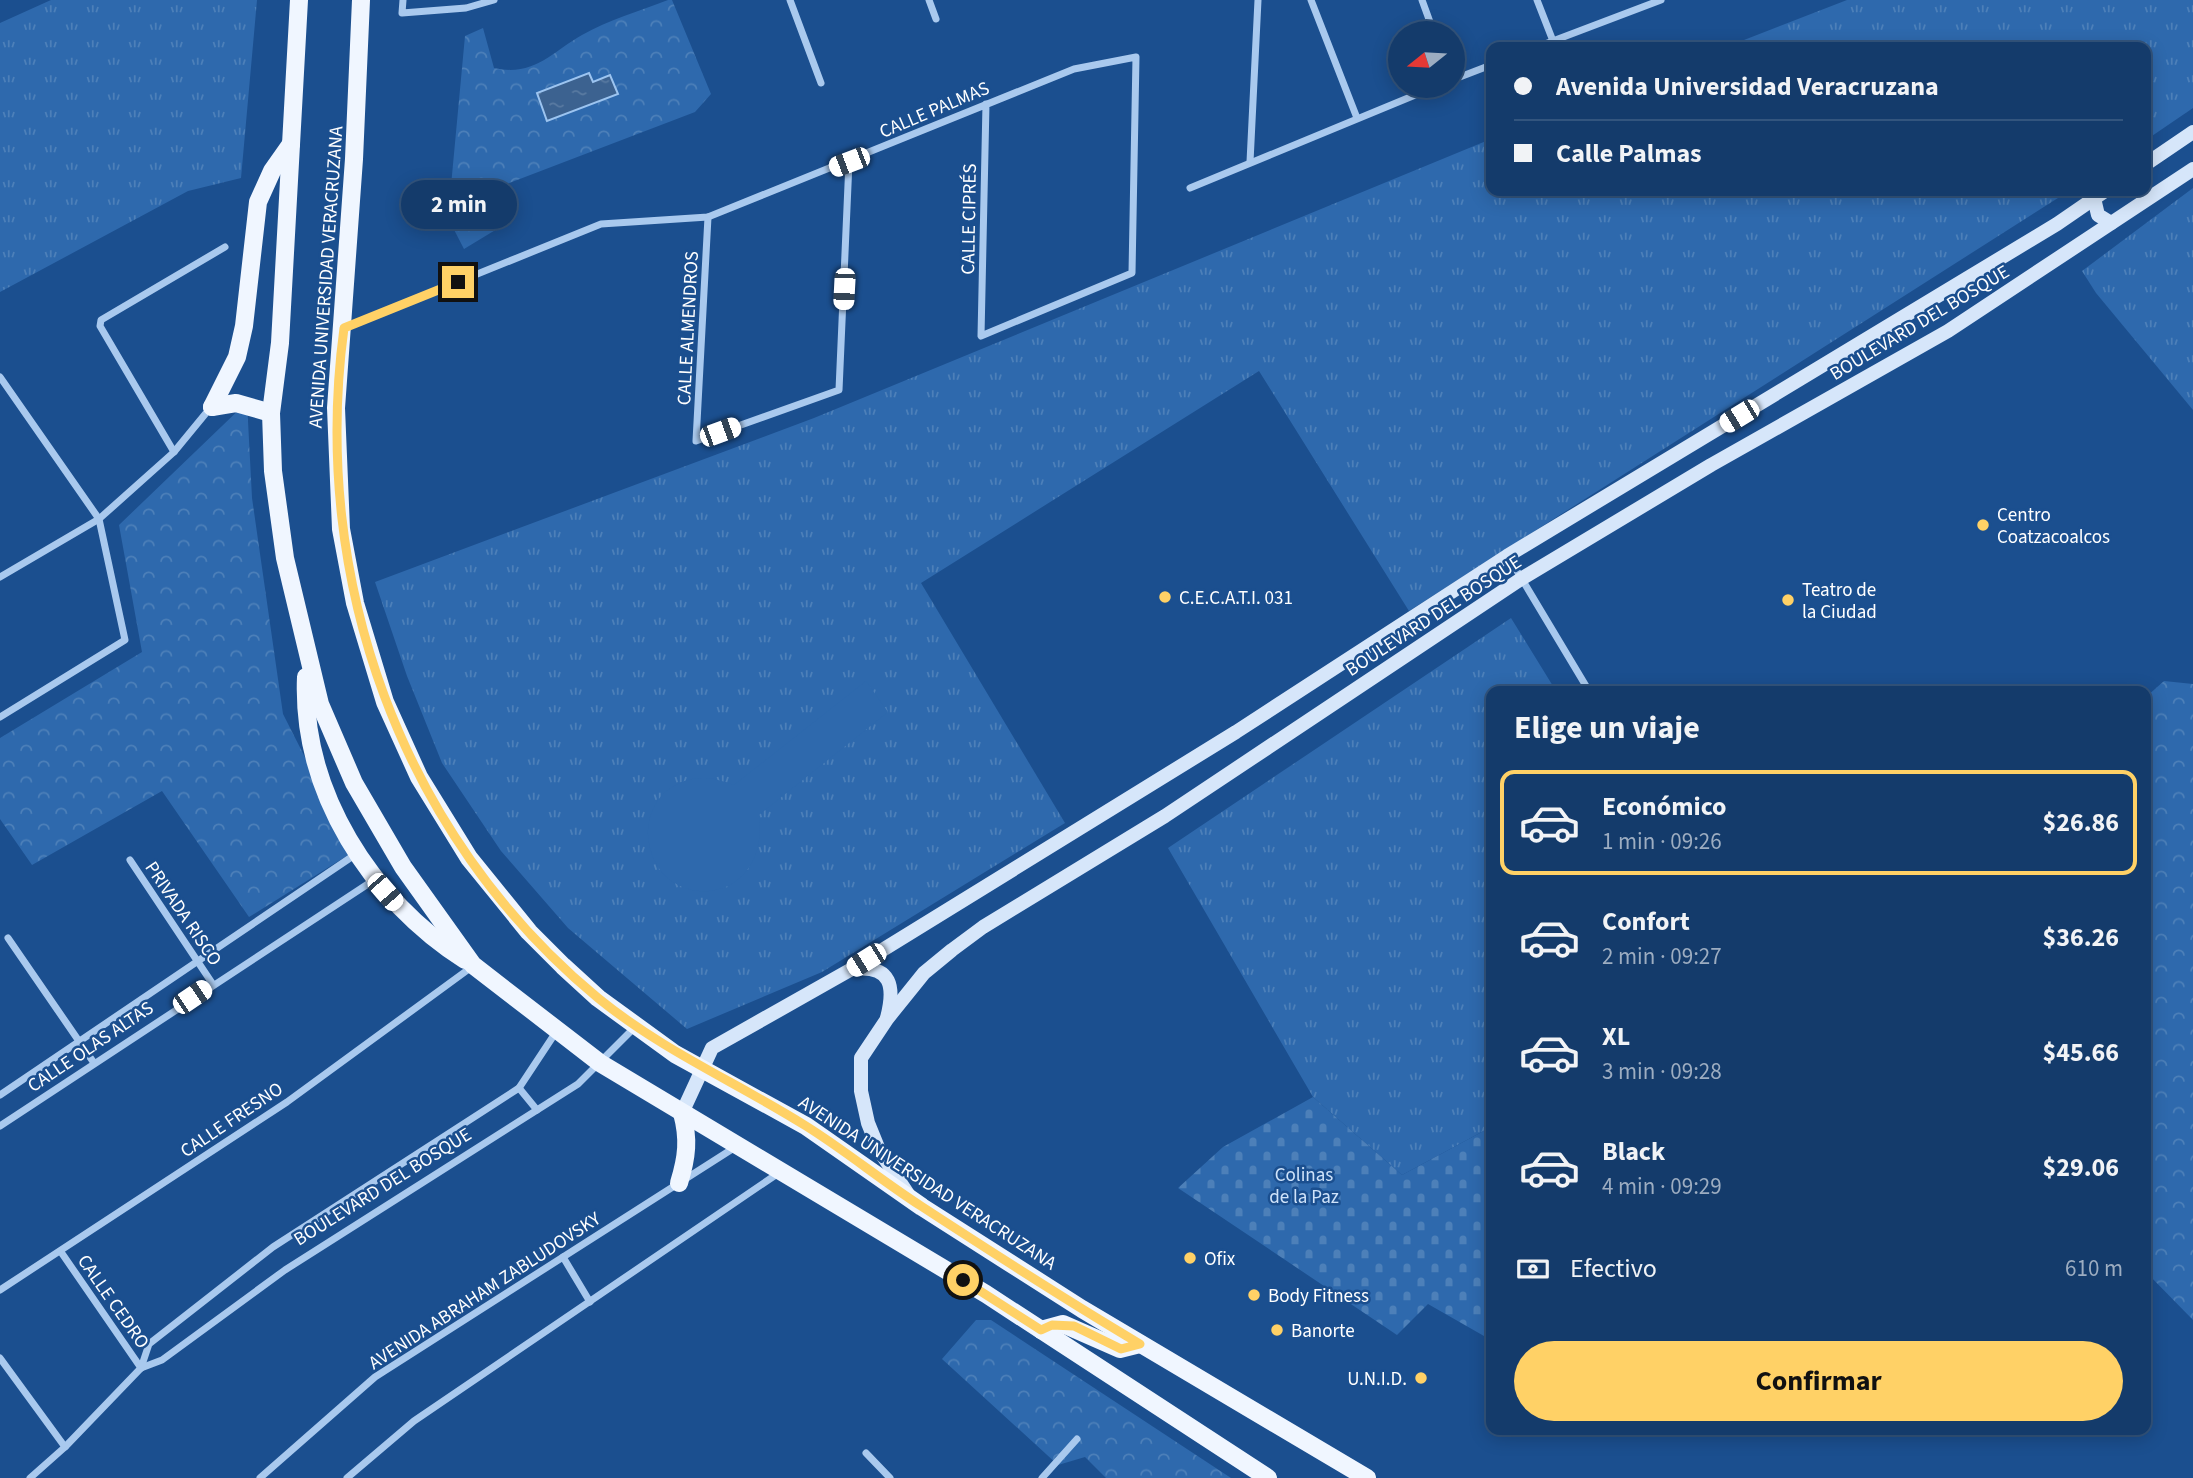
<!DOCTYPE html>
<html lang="es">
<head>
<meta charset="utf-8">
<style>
	:root { --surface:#143b6b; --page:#214673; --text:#f1f3f6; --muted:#9dadc1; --line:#33557e; --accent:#ffd166 }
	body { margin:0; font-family:"Source Sans 3",sans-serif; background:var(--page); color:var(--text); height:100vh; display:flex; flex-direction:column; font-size:26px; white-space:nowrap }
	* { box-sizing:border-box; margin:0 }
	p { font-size:23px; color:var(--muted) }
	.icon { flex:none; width:38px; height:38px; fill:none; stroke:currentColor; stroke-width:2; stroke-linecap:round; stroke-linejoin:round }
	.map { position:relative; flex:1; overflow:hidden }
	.panel { position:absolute; left:1486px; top:686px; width:665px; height:749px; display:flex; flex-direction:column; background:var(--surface); border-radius:14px; box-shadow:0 4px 18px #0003,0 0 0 2px var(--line) }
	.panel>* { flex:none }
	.guide { position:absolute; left:1486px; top:42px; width:665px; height:154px; border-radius:14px; box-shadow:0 4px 18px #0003,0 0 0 2px var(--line); display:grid; align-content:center; height:154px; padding:0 28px; background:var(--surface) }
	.needle { width:46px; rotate:252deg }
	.buttons { position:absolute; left:1388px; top:21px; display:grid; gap:14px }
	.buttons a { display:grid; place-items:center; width:77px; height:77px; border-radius:50%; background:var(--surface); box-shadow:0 4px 18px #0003,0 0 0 2px var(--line); font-size:35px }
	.end { position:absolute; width:32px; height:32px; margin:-16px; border:9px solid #ffd166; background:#111; box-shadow:0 0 0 4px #111 }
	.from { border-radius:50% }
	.bubble { position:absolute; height:49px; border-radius:24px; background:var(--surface); box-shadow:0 4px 18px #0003,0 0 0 2px var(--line); font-size:23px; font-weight:700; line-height:49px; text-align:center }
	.car { position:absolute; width:21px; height:42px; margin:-21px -10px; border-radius:9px; box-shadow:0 0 5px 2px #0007; background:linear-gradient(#fff 24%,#345 0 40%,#fff 0 76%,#345 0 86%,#fff 0) }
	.guide b { display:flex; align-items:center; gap:24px; height:66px; font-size:26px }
	.guide b+b { border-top:2px solid var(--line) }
	.guide i { width:18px; height:18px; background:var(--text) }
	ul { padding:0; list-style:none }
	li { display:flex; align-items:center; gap:21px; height:105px; margin:0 14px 10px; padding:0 14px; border:4px solid transparent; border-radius:14px }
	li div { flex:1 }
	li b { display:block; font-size:26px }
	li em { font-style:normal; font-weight:700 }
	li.current { border-color:var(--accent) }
	li>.icon { width:63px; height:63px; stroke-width:1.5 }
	h2 { padding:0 28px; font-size:32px; line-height:84px }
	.pay { display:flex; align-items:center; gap:18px; height:77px; padding:0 28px; font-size:26px }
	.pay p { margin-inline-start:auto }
	.cta { display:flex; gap:14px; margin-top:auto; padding:14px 28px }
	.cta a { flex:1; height:80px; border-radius:42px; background:var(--accent); color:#111; font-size:28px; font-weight:700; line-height:80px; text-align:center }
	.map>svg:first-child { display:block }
	.grass { fill:url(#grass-tufts) }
	.forest { fill:url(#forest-crowns) }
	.cemetery { fill:url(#cemetery-stones) }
	.pitch { fill:#2e69ad }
	.water { fill:url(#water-ripples); stroke:#9cc4f0; stroke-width:2 }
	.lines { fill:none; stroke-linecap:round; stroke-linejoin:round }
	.minor { stroke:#a9c9ee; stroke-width:7 }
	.secondary { stroke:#d6e6fa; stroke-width:14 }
	.primary { stroke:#f0f6ff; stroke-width:18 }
	.route { stroke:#ffd166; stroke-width:9 }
	.poi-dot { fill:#ffd166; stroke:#1b4f8f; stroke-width:2.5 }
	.labels { text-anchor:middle; stroke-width:5; stroke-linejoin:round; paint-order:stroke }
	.street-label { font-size:19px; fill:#fff; stroke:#1b4f8f }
	.poi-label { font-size:19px; fill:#fff; stroke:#1b4f8f; text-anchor:start }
	.park-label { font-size:19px; fill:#cfe3fa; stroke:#1b4f8f }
</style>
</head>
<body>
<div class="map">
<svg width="2193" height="1478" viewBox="0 0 2193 1478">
	<defs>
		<pattern id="grass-tufts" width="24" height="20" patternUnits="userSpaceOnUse" patternTransform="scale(1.75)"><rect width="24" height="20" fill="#2e69ad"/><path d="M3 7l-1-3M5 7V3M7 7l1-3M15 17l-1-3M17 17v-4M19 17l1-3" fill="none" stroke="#4d80b9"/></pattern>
		<pattern id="forest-crowns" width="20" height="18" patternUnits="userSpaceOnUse" patternTransform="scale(1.75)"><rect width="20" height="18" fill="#2e69ad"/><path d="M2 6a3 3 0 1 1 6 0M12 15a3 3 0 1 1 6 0" fill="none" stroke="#4d80b9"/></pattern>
		<pattern id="cemetery-stones" width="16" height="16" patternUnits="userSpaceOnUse" patternTransform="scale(1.75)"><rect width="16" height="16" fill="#2e69ad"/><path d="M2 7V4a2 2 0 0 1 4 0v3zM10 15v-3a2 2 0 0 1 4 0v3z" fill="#4d80b9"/></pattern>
		<pattern id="water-ripples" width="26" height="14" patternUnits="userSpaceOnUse" patternTransform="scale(1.75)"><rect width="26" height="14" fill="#3c6290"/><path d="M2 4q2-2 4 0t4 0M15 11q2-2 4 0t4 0" fill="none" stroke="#597aa1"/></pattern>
	</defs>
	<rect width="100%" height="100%" fill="#1b4f8f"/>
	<g class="grass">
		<polygon points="51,0 257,0 241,178 188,191 0,292 0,23"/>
		<polygon points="1847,0 2193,0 2193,108 2146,140 2146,47 1726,47"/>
		<polygon points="1491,139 1491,191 2069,191 1409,611 1259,371 921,583 1065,823 822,972 687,1029 568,928 501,851 442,763 407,676 375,582 814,418"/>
		<polygon points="2193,188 2193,410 2096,293 2082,271"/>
		<polygon points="1511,618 1556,691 1491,691 1491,1127 1402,1175 1313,1097 1168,848"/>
	</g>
	<g class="forest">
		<path d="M668,0H672L711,94L695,112L483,193L497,229L464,249L448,218L465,36L483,28L494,68C534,77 552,52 582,35C608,20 640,11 668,0Z"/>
		<polygon points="247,402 252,498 283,714 353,852 249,917 162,791 32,865 0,819 0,738 142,652 119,525"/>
		<polygon points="2164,681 2193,684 2193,1320 2146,1272 2146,697"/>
		<polygon points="976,1320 991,1320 1231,1478 1106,1478 1085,1457 1058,1465 942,1359"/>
	</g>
	<polygon class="cemetery" points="1313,1097 1402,1175 1491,1127 1491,1340 1428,1304 1397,1335 1178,1188 1223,1147"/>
	<path class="pitch" d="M866,681L888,712L759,815C771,911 653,915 648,835C647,820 654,802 665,792C688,774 709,775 734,785Z"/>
	<polygon class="water" points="589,73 593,82 610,75 618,94 547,121 537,93"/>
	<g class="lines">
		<g class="minor">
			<polyline points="403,0 402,13 466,8 494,0"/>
			<polyline points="790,0 821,83"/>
			<polyline points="929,0 936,19"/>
			<polyline points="1311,0 1357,118"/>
			<polyline points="1422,0 1434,33"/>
			<polyline points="1537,0 1553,41"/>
			<polyline points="1537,47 1661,0"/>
			<polyline points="1452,80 1491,65"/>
			<polyline points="1250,162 1258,0"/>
			<polyline points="1190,188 1437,86"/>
			<polyline points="708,217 696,441 839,390 849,162"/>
			<polyline points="344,328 601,224 708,217 1074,69 1136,57 1132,273 981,336 986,104"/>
			<polyline points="0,377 99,519 125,640 0,717"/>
			<polyline points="174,452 100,326 101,320 225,247"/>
			<polyline points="1508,556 1589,691"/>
			<polyline points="0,577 99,519 174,452 211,407"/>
			<polyline points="130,860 212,983"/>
			<polyline points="8,938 94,1063"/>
			<polyline points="519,1088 537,1110"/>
			<polyline points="0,1095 356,854"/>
			<polyline points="0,1126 374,880"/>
			<polyline points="61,1252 141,1368"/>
			<polyline points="563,1257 590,1302"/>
			<polyline points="0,1290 287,1102 473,966"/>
			<polyline points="0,1358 65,1447"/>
			<polyline points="141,1368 162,1360 285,1270 578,1084 636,1026"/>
			<polyline points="866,1453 890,1478"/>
			<polyline points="30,1478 65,1447 141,1368 149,1344 273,1247 519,1088 556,1032"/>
			<polyline points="260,1478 375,1377 737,1146"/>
			<polyline points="347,1478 414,1421 780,1172"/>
			<polyline points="1042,1478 1077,1439"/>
		</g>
		<g class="secondary">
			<polyline points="2146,164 2193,132"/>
			<polyline points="2094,198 2098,215 2111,223"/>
			<path d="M854,969C892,965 895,987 887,1018"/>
			<polyline points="682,1113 712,1048 850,970 1236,732 1507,556 2057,224 2105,191"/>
			<polyline points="908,1194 879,1150 868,1123 861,1091 861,1058 887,1019 924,973 952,950 983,927 1165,816 1521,579 1711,465 1948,331 2193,169"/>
		</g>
		<g class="primary">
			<polyline points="299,0 280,343 271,413 273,471 285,558 320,704 354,783 403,867 473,965 600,1063 986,1294 1268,1478"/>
			<polyline points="361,0 354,159 336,408 341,529 355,603 385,702 419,777 469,858 529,932 563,966 598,998 675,1054 806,1126 922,1207 1082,1309 1367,1478"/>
			<polyline points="212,407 237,357 244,326 258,202 272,171 291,144"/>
			<polyline points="212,407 236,403 271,413"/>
			<path d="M306,677C301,792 372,901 465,960"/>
			<path d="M679,1183C687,1157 689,1139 682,1113"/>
			<polyline points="1041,1330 1063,1324 1120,1349 1140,1344"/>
		</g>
	</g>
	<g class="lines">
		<path class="route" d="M458,282L344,328C310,579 401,835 598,998C663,1051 736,1082 806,1126C846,1151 882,1181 921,1206C993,1253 1066,1300 1140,1344L1121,1349L1074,1326L1052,1325L1041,1330L963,1280"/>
	</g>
	<g class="poi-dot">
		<circle cx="1983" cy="525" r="7"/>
		<circle cx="1165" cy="597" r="7"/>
		<circle cx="1788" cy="600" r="7"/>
		<circle cx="1190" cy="1258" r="7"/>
		<circle cx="1254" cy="1295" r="7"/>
		<circle cx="1277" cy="1330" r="7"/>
		<circle cx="1421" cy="1378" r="7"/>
	</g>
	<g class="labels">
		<g class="street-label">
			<text transform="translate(934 109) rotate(-23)" y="7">CALLE PALMAS</text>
			<text transform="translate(968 219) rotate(-89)" y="7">CALLE CIPRÉS</text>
			<text transform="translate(325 277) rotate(-86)" y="7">AVENIDA UNIVERSIDAD VERACRUZANA</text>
			<text transform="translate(1919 322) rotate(-31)" y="7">BOULEVARD DEL BOSQUE</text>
			<text transform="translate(687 328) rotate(-87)" y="7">CALLE ALMENDROS</text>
			<text transform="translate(1433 615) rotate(-33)" y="7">BOULEVARD DEL BOSQUE</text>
			<text transform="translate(184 913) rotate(56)" y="7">PRIVADA RISCO</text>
			<text transform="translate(90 1046) rotate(-34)" y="7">CALLE OLAS ALTAS</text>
			<text transform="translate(231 1119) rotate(-34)" y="7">CALLE FRESNO</text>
			<text transform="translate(928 1182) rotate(33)" y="7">AVENIDA UNIVERSIDAD VERACRUZANA</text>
			<text transform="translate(382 1186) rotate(-32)" y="7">BOULEVARD DEL BOSQUE</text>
			<text transform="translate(484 1290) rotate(-33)" y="7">AVENIDA ABRAHAM ZABLUDOVSKY</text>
			<text transform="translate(114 1301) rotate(55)" y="7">CALLE CEDRO</text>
		</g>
		<g class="poi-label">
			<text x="1997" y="521">Centro<tspan x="1997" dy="22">Coatzacoalcos</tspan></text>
			<text x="1802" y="596">Teatro de<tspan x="1802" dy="22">la Ciudad</tspan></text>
			<text x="1179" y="604">C.E.C.A.T.I. 031</text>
			<text x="1204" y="1265">Ofix</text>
			<text x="1268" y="1302">Body Fitness</text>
			<text x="1291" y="1337">Banorte</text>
			<text x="1407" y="1385" text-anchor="end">U.N.I.D.</text>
		</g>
		<g class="park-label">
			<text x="1304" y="1181">Colinas<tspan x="1304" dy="22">de la Paz</tspan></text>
		</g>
	</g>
</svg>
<div class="buttons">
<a><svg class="needle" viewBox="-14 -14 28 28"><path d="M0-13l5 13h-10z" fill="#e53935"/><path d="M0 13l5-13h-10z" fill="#9dadc1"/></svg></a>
</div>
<i class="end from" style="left:963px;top:1280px"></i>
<i class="end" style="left:458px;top:282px"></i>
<div class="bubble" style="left:401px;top:180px;width:116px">2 min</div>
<i class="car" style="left:849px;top:162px;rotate:249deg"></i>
<i class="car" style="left:844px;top:289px;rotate:183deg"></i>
<i class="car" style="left:1739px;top:416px;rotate:239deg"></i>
<i class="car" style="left:720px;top:432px;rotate:70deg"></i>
<i class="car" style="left:385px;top:892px;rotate:139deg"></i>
<i class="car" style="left:866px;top:960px;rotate:238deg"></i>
<i class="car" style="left:192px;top:997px;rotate:56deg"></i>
<div class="guide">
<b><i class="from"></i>Avenida Universidad Veracruzana</b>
<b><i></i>Calle Palmas</b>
</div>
<section class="panel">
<h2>Elige un viaje</h2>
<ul>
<li class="current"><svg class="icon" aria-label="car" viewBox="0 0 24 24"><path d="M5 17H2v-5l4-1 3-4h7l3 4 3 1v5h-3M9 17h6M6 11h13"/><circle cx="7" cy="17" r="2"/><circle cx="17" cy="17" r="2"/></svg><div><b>Económico</b><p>1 min · 09:26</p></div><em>$26.86</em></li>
<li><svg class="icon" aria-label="car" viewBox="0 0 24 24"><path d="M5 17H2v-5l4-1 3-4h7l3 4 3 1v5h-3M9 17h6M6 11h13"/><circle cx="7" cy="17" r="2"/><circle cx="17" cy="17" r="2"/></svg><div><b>Confort</b><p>2 min · 09:27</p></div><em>$36.26</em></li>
<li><svg class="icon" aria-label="car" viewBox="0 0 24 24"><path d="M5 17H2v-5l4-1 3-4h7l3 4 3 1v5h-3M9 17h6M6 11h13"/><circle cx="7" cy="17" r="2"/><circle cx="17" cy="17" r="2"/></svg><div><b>XL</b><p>3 min · 09:28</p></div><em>$45.66</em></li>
<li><svg class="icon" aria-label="car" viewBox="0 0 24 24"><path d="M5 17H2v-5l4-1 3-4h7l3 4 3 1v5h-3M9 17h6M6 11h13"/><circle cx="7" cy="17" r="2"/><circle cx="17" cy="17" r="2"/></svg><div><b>Black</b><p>4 min · 09:29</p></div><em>$29.06</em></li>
</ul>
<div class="pay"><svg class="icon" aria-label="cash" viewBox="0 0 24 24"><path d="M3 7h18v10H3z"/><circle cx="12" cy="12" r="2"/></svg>Efectivo<p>610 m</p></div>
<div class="cta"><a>Confirmar</a></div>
</section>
</div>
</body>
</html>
